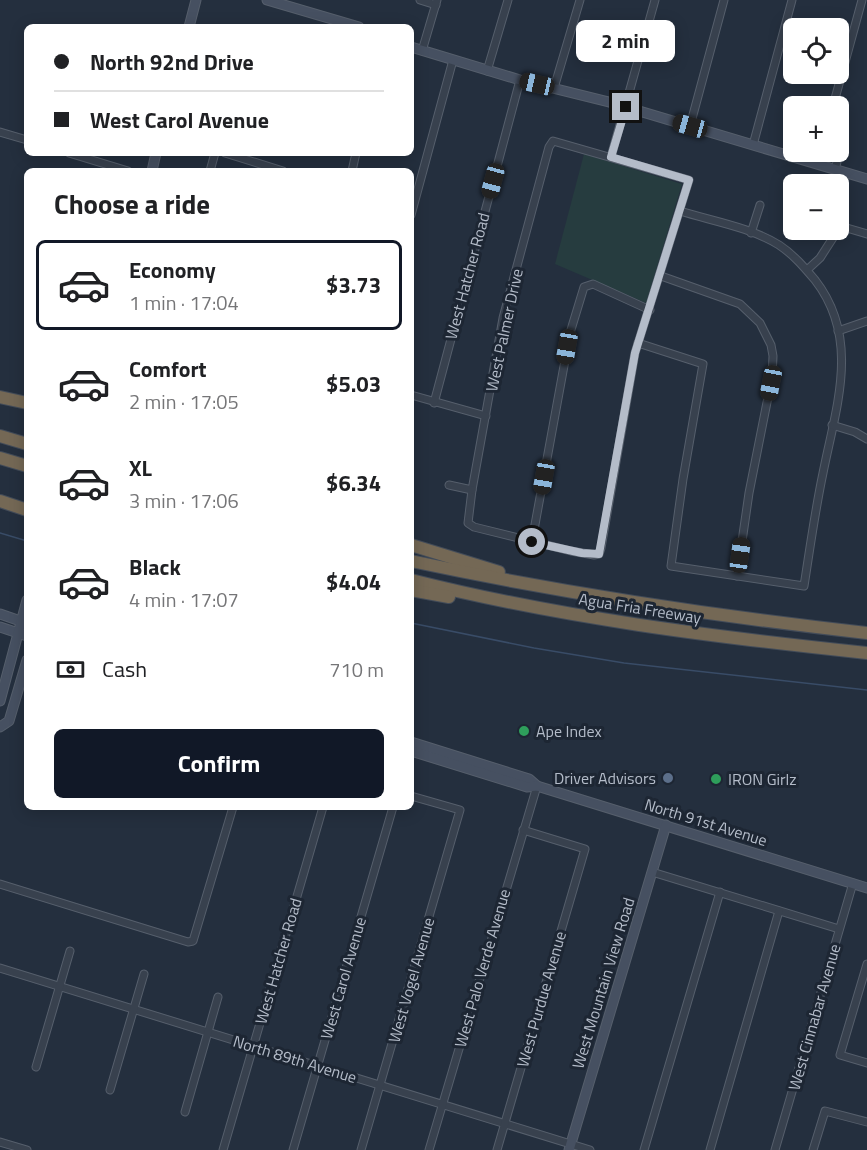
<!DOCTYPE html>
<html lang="en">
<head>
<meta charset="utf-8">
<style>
	:root { --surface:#fff; --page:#f2f2f2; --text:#202124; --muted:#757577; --line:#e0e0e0; --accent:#111827 }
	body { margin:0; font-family:"Titillium Web",sans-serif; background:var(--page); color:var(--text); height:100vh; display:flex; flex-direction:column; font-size:22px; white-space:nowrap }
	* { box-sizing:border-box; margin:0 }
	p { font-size:20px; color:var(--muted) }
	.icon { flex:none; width:33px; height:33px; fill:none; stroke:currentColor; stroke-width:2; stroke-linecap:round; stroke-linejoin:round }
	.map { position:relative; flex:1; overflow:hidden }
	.drawer { position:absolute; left:24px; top:168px; width:390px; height:642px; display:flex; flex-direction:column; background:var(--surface); border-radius:9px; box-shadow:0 3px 15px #0003 }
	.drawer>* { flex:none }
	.guide { position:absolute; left:24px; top:24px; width:390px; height:132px; border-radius:9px; box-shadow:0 3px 15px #0003; display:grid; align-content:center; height:132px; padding:0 30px; background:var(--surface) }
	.fabs { position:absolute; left:783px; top:18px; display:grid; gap:12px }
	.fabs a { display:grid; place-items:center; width:66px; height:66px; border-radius:9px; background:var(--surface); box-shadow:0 3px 15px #0003; font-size:30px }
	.end { position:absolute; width:27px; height:27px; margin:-14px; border:8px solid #b4bcc9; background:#111; box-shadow:0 0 0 3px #111 }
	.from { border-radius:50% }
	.bubble { position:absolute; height:42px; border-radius:9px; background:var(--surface); box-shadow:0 3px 15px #0003; font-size:20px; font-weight:700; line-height:42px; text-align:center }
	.car { position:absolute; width:18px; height:36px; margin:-18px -9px; border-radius:8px; box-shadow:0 0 4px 2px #0007; background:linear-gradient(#222 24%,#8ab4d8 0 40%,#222 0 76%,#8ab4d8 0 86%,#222 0) }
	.guide b { display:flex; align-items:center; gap:21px; height:57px; font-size:22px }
	.guide b+b { border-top:2px solid var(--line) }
	.guide i { width:15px; height:15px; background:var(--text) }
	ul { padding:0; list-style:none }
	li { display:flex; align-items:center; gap:18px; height:90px; margin:0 12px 9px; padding:0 18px; border:3px solid transparent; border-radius:9px }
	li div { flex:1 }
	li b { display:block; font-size:22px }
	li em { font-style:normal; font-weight:700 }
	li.active { border-color:var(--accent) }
	li>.icon { width:54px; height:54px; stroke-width:1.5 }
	h2 { padding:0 30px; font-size:27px; line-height:72px }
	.pay { display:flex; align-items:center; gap:15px; height:66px; padding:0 30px; font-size:22px }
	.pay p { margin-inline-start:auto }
	.button { display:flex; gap:12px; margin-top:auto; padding:12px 30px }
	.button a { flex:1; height:69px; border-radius:9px; background:var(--accent); color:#fff; font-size:24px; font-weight:700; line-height:69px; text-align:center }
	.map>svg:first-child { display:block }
	.green { fill:#263c3f }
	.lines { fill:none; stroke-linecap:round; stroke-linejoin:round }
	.stream { stroke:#394c67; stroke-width:1.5 }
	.street-casing { stroke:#565f6c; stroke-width:9 }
	.secondary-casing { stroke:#565f6c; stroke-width:11 }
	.highway-casing { stroke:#434c59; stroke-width:14 }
	.street { stroke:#38414e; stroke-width:7 }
	.secondary { stroke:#465061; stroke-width:9 }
	.highway { stroke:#746855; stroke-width:12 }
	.route { stroke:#b4bcc9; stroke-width:8 }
	.leisure-dot { fill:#2e9e5b; stroke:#1d2633; stroke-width:2 }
	.service-dot { fill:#5c6f8a; stroke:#1d2633; stroke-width:2 }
	.labels { text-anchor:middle; stroke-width:6; stroke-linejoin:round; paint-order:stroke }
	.street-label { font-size:16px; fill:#b4bcc9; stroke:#1d2633 }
	.poi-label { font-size:16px; fill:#b4bcc9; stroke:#1d2633; text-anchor:start }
</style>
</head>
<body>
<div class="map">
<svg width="867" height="1150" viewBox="0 0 867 1150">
	<rect width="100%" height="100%" fill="#242f3e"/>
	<polygon class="green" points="584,154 682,184 646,303 555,264"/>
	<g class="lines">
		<g class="stream">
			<polyline points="0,533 27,541"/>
			<polyline points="411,623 534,648 624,663 867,690"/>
		</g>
		<g class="street-casing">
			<g id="street">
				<polyline points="420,0 436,5"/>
				<polyline points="422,51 437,0"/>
				<polyline points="487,71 508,0"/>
				<polyline points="554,88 580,0"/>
				<polyline points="833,106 862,0"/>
				<polyline points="690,126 724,0"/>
				<polyline points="0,132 27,140"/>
				<polygon points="553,141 689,180 635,353 601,548 599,554 594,555 571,551 474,527 468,523 472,490 503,318 549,147"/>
				<polyline points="753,145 792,0"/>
				<polyline points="833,152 837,162 835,169"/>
				<polyline points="69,153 128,171"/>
				<polyline points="225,153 283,171"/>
				<polyline points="611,157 655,0"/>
				<polyline points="210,171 215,153"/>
				<polyline points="352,171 356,153"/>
				<polyline points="411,215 453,60"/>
				<polyline points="838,229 840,226 867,234"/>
				<polyline points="751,233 760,205"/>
				<polyline points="807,270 820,258 838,230"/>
				<polyline points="661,276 740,304 760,323 771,345 773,356 772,377 749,493 737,576"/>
				<polyline points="838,331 867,321"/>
				<path d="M638,343L703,364L683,479L671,566L804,586C810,548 815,511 823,473C836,407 861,339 815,280C804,267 794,255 779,245C750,227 712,221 680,211"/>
				<polyline points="411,395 486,416"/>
				<polyline points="434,403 520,80"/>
				<polyline points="832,425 855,432 867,439"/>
				<polyline points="449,485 472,490"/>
				<polyline points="532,541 570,333 584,287 593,284 650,310"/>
				<polyline points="652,872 839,929"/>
				<polyline points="0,884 188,942 193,941 233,807"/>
				<polyline points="867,964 840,1055 867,1063"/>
				<polyline points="0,968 590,1150"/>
				<polyline points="36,1067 70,951"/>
				<polyline points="110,1090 144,974"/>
				<polyline points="185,1112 218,997"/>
				<polyline points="0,1142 27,1150"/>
				<polyline points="223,1150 323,807"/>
				<polyline points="293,1150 393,807"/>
				<polyline points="361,1150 460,810 411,796"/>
				<polyline points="429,1150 537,786"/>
				<polyline points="497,1150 585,849 523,830"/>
				<polyline points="644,1150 720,892"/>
				<polyline points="710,1150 779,911"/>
				<polyline points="775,1150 853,883"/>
				<polyline points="813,1150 825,1111 867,1122"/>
			</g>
		</g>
		<g class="secondary-casing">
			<g id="secondary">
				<polyline points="267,0 359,27"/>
				<polyline points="189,27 196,0"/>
				<polyline points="411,47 520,80 609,102 867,179"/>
				<polyline points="152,171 156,153"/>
				<polyline points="0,614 26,623"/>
				<polyline points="0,627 27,636"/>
				<polyline points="0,701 27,600"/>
				<polyline points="0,727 9,721 27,660"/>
				<polyline points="411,742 529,779 537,786 867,888"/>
				<polyline points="411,751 527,787 537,786"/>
				<polyline points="569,1150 666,825"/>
			</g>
		</g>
		<g class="highway-casing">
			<g id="highway">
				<polyline points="0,397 27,403"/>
				<polyline points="0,436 27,444"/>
				<polyline points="0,458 27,466"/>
				<polyline points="0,501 27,510"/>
				<polyline points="411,545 499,572"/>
				<path d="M411,561C562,593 714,616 867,633"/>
				<path d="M411,580C561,618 714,637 867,653"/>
				<polyline points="411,590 449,597"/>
			</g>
		</g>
		<use href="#street" class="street"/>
		<use href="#secondary" class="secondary"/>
		<use href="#highway" class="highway"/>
	</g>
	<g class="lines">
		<polyline class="route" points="532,542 582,553 599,554 635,353 689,180 611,157 626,107"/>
	</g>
	<g class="leisure-dot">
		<circle cx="524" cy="731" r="6"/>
		<circle cx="716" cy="779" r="6"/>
	</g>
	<circle class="service-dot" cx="668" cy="778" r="6"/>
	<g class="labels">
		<g class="street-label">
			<text transform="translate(467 276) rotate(-75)" y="6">West Hatcher Road</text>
			<text transform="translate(504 330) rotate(-78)" y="6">West Palmer Drive</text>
			<text transform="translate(640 608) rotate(9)" y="6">Agua Fria Freeway</text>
			<text transform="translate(706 822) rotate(17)" y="6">North 91st Avenue</text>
			<text transform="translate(278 961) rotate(-74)" y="6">West Hatcher Road</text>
			<text transform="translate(482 968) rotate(-74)" y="6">West Palo Verde Avenue</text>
			<text transform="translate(343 978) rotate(-74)" y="6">West Carol Avenue</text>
			<text transform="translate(411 980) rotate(-74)" y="6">West Vogel Avenue</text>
			<text transform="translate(603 983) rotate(-73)" y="6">West Mountain View Road</text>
			<text transform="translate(541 999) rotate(-74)" y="6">West Purdue Avenue</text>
			<text transform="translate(814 1017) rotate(-74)" y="6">West Cinnabar Avenue</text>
			<text transform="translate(295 1059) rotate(17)" y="6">North 89th Avenue</text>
		</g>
		<g class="poi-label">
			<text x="536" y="737">Ape Index</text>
			<text x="656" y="784" text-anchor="end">Driver Advisors</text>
			<text x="728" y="785">IRON Girlz</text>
		</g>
	</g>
</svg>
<div class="fabs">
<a><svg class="icon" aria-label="locate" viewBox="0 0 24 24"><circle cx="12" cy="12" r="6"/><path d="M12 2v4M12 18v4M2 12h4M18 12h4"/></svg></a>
<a>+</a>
<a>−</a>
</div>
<i class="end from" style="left:532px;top:542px"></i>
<i class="end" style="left:626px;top:107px"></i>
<div class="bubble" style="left:576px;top:20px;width:99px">2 min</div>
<i class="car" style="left:537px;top:84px;rotate:283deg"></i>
<i class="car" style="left:690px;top:126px;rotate:286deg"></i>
<i class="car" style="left:493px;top:181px;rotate:195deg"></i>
<i class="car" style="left:567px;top:347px;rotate:190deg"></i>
<i class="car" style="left:771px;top:383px;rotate:191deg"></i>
<i class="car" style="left:544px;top:477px;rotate:190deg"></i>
<i class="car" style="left:740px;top:555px;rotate:8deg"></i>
<div class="guide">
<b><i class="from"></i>North 92nd Drive</b>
<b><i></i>West Carol Avenue</b>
</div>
<section class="drawer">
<h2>Choose a ride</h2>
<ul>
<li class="active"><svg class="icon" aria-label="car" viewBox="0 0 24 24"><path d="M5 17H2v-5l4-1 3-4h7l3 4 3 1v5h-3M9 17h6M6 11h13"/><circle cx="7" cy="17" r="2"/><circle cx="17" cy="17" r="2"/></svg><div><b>Economy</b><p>1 min · 17:04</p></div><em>$3.73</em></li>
<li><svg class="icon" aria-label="car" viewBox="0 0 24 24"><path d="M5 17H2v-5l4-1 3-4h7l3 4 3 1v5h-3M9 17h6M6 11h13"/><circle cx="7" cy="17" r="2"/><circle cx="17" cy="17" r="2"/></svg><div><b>Comfort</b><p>2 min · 17:05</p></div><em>$5.03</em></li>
<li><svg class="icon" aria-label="car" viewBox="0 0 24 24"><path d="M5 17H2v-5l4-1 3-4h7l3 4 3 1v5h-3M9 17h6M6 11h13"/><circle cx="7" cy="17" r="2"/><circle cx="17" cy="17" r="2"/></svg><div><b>XL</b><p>3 min · 17:06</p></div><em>$6.34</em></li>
<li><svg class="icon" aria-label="car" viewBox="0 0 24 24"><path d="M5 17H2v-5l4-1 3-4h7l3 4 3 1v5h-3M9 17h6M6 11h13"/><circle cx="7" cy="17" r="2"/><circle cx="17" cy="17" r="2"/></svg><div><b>Black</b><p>4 min · 17:07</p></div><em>$4.04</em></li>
</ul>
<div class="pay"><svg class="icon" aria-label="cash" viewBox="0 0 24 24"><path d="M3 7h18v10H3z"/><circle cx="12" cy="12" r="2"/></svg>Cash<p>710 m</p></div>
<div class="button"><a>Confirm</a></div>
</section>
</div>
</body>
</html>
